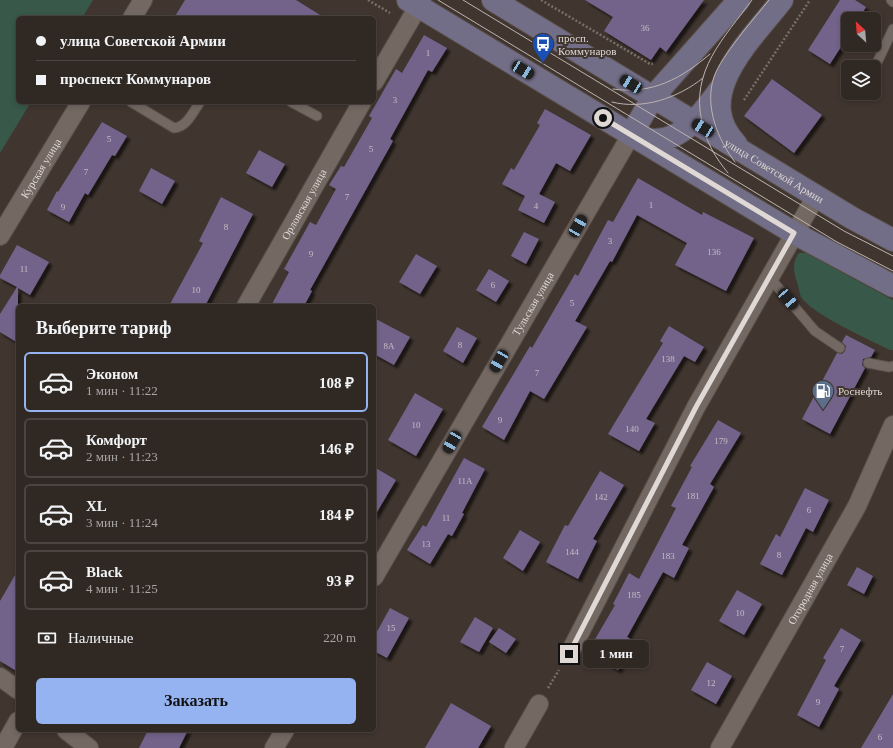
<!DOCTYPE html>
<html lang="ru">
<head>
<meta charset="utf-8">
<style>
	:root { --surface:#302823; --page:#3c3430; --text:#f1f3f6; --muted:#a8a6a6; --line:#4b4441; --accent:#95b2f1 }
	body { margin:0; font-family:Georgia,serif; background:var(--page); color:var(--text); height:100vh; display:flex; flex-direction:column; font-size:15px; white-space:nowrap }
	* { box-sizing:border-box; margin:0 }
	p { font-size:13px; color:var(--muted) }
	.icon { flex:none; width:22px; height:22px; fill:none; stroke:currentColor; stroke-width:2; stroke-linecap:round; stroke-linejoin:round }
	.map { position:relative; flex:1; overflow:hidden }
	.sheet { position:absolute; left:16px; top:304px; width:360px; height:428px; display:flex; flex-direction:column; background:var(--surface); border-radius:6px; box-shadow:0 2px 6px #0003,0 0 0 1px var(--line) }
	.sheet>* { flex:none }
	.hud { position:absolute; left:16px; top:16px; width:360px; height:88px; border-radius:6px; box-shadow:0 2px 6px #0003,0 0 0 1px var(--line); display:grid; align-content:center; height:88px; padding:0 20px; background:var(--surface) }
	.needle { width:26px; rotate:334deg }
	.tools { position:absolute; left:841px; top:12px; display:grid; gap:8px }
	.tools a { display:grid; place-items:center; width:40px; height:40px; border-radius:6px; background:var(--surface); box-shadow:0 2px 6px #0003,0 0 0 1px var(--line); font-size:20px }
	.end { position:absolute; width:18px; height:18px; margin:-9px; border:5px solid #dfd8d4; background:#111; box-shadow:0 0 0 2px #111 }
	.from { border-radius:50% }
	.bubble { position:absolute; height:28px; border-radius:6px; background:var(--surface); box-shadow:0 2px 6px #0003,0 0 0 1px var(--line); font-size:13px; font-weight:600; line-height:28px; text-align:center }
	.car { position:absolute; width:12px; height:24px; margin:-12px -6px; border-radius:5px; box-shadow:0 0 3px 1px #0007; background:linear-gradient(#222 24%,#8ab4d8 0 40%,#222 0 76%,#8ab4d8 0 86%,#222 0) }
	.hud b { display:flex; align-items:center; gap:14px; height:38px; font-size:15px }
	.hud b+b { border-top:1px solid var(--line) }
	.hud i { width:10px; height:10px; background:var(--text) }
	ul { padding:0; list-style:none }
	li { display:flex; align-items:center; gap:12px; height:60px; margin:0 8px 6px; padding:0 12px; border:2px solid var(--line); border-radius:6px }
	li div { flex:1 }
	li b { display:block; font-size:15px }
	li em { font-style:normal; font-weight:600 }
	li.current { border-color:var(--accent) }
	li>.icon { width:36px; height:36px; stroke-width:1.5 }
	h2 { padding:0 20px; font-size:18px; line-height:48px }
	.pay { display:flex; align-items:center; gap:10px; height:44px; padding:0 20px; font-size:15px }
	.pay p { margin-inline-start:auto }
	.primary-button { display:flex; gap:8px; margin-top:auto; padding:8px 20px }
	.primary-button a { flex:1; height:46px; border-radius:6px; background:var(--accent); color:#111; font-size:16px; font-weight:600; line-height:46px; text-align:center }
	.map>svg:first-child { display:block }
	.green { fill:#38584a }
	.building { fill:#73638b; filter:url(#shadow) }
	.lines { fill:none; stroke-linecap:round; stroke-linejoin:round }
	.lane-casing { stroke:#5a514c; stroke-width:11 }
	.street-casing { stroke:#5a514c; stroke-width:20 }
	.secondary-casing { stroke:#5a514c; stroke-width:24 }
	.path { stroke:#796f6a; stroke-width:2.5; stroke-dasharray:2 2; stroke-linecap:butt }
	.lane { stroke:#746862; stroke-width:9 }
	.street { stroke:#746862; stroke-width:18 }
	.secondary { stroke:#736e87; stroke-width:22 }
	.tram { stroke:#bcb4b0; stroke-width:1 }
	.route { stroke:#dfd8d4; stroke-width:5 }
	.labels { text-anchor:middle; stroke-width:4; stroke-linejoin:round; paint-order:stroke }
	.number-label { font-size:9px; fill:#c4bbc2 }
	.poi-label { font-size:11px; fill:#dfd8d4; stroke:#40352f; text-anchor:start }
	.street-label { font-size:11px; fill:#dfd8d4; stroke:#40352f }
</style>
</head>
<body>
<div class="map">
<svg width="893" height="748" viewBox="0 0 893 748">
	<defs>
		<filter id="shadow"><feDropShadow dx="3.5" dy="3.5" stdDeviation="1" flood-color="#0009"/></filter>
	</defs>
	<rect width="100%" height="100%" fill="#40352f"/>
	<g class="green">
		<polygon points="0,0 93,0 82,18 18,18 18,102 31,102 0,153"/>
		<path d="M799,253H806L893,300V350H890C870,340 813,315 801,297C799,292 798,284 796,279C793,269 793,261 799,253Z"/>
	</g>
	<g class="building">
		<polygon points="185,0 296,0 325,18 174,18"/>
		<polygon points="585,0 704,0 666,52 660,47 651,60 604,31 613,17"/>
		<polygon points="840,0 855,0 866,7 859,19 848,19 848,36 830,64 808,50"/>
		<polygon points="424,35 447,48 432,72 428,70 390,139 393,141 310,290 312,291 304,306 271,306 289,272 284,269 310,222 316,225 336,189 329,185 341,166 344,167 372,118 369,116 396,69 402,73"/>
		<polygon points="772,79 822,115 794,153 744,116"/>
		<polygon points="545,109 591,135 570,171 556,163 539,194 555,202 544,223 518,210 525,196 502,184 511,168 514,170 540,125 537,123"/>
		<polygon points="102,122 127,136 115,156 112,155 88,195 85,193 69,222 47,210 57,191 58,192"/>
		<polygon points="259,150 285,164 272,187 246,173"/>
		<polygon points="151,168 175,181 162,204 139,191"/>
		<polygon points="638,178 702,215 703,212 754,238 726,291 675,265 687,243 637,215 612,262 610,261 575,321 587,327 544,399 530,391 504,440 482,427 530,346 532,348 575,274 578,276 608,220 613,222"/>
		<polygon points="221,197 253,214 205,306 169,306 203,243 199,241"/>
		<polygon points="524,232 539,239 526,264 511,256"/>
		<polygon points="17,245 49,262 30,295 18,288 18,343 0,332 0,314 17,287 0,278 0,275"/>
		<polygon points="416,254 437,266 420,294 399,282"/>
		<polygon points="489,269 509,281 496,302 476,290"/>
		<polygon points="374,318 410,337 394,365 374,354"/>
		<polygon points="669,326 704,347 695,362 684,356 646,419 655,423 639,451 608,434 663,343 660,341"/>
		<polygon points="457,327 477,338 463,363 443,351"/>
		<polygon points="846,335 875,350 871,357 863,359 862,365 865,368 830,434 802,419 837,353 842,354 845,351 846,346 842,342"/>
		<polygon points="415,393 443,409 416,456 388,440"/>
		<polygon points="718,420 741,433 710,484 714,487 682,545 689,548 674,578 663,572 627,637 634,641 618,670 587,653 615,605 613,604 629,573 639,579 676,508 671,506 692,467 690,466"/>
		<polygon points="464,458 485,469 462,513 464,514 452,536 448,534 430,564 407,550 423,525 426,527"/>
		<polygon points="374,467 396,480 374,517"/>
		<polygon points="600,471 624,485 593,539 597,541 578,579 546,562 565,525 568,526"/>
		<polygon points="805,488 829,500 813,532 806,528 782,575 760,564 776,534 780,537"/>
		<polygon points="520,530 540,542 523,571 503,558"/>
		<polygon points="857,567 873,576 864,594 847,585"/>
		<polygon points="18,570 18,672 0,661 0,601"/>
		<polygon points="737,590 762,604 744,635 719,621"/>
		<polygon points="390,608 409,618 387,658 374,651 374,637"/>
		<polygon points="475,617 493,628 479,652 460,642"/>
		<polygon points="499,628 516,639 506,653 489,642"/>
		<polygon points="841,628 861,640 834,686 839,689 819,727 797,715 826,660 823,658"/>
		<polygon points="707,662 732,676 716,704 691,690"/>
		<polygon points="893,694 893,748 861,748"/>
		<polygon points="451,703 491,726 478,748 425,748"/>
		<polygon points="148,730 188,730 179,748 139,748"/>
	</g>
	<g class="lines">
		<g class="lane-casing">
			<g id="lane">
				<polyline points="891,0 893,2"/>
				<polyline points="874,69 893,29"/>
				<path d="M131,102L174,128C187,127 193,112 200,102"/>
				<polyline points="291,102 317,116"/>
				<polyline points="770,278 815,331 840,348"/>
				<polyline points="868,363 889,367 893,366"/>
			</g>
		</g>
		<g class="street-casing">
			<g id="street">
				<polyline points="132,18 143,0"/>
				<polyline points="374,82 422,0"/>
				<path id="s1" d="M0,236L81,102"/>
				<path id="s2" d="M246,306L362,102"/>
				<path id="s3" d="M374,577L631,135"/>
				<polyline points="569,654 696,407 816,196"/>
				<polyline points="0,677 18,690"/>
				<polyline points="66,730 89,748"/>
				<polyline points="3,748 18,721"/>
				<polyline points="274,748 285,730"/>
				<polyline points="514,748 539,704"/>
				<path id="s4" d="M720,748L857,506L893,425"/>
			</g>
		</g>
		<g class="secondary-casing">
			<g id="secondary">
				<polyline points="408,0 794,233 893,286"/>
				<path id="s5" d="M493,0L852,218L893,240"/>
				<path d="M721,88C705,110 683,142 652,140C645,139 637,137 631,135L653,97L739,0"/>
				<path d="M736,144C690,95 752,39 782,0"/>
			</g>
		</g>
		<g class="path">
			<polyline points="368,0 390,13"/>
			<polyline points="541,0 650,64 653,64"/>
			<polyline points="744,100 810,0"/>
			<polyline points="548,688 559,670"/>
		</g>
		<use href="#lane" class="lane"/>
		<use href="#street" class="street"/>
		<use href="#secondary" class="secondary"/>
		<g class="tram">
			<polyline points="438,0 837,242 893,271"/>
			<polyline points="463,0 844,231 893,256"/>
			<path d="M613,89C652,95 682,78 710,54"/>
			<path d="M612,102C643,110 678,98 703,78"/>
			<path d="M735,162C718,140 704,106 714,77C721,56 754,19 769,0"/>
			<path d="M728,173C715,157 706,142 702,122C690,71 724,38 752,0"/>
		</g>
	</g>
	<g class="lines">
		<polyline class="route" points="569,654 696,407 794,233 603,118"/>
	</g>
	<defs>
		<g id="bus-pin" transform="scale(1.15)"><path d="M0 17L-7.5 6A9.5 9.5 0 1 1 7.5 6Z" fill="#1a4fb4" stroke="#40352f"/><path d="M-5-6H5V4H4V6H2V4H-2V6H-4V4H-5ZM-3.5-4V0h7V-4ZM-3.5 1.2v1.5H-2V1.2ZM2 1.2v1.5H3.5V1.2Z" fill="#fff"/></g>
		<g id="fuel-pin" transform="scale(1.15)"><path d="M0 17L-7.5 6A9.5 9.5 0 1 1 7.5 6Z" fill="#5c6f8a" stroke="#40352f"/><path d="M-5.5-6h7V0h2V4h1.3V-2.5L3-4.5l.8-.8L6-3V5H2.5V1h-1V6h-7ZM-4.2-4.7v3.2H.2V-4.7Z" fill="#fff"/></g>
	</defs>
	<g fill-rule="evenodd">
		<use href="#bus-pin" x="543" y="44"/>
		<use href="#fuel-pin" x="823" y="391"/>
	</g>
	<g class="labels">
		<g class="number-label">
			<text x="645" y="31">36</text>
			<text x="428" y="56">1</text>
			<text x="395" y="103">3</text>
			<text x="109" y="142">5</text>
			<text x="371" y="152">5</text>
			<text x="86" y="175">7</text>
			<text x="347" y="200">7</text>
			<text x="651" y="208">1</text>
			<text x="536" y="209">4</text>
			<text x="63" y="210">9</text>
			<text x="226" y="230">8</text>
			<text x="610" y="244">3</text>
			<text x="714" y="255">136</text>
			<text x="311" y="257">9</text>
			<text x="24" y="272">11</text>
			<text x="493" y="288">6</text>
			<text x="196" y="293">10</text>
			<text x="572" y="306">5</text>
			<text x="460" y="348">8</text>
			<text x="389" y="349">8А</text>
			<text x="668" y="362">138</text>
			<text x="537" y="376">7</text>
			<text x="500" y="423">9</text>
			<text x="416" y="428">10</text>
			<text x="632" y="432">140</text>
			<text x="721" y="444">179</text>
			<text x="465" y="484">11А</text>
			<text x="693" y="499">181</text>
			<text x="601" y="500">142</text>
			<text x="809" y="513">6</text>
			<text x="446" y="521">11</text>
			<text x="426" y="547">13</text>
			<text x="572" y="555">144</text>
			<text x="779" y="558">8</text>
			<text x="668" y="559">183</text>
			<text x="634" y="598">185</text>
			<text x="740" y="616">10</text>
			<text x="391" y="631">15</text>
			<text x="842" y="652">7</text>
			<text x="711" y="686">12</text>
			<text x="818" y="705">9</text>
			<text x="880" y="740">6</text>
		</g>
		<g class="poi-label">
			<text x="558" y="42">просп.<tspan x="558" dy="13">Коммунаров</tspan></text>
			<text x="838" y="395">Роснефть</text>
		</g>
		<g class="street-label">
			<text dy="4" stroke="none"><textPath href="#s1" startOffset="79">Курская улица</textPath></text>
			<text dy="4" stroke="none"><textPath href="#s5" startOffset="329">улица Советской Армии</textPath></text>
			<text dy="4" stroke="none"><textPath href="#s2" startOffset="117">Орловская улица</textPath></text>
			<text dy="4" stroke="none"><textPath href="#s3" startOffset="316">Тульская улица</textPath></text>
			<text dy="4" stroke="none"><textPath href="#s4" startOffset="183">Огородная улица</textPath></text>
		</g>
	</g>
</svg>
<div class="tools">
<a><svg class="needle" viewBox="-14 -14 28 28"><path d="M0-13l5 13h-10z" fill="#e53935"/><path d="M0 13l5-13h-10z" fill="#a8a6a6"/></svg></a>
<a><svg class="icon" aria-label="layers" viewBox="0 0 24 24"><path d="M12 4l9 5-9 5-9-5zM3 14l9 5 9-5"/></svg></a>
</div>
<i class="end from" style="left:603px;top:118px"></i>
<i class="end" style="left:569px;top:654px"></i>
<div class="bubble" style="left:583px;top:640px;width:66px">1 мин</div>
<i class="car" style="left:523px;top:70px;rotate:121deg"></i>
<i class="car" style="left:631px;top:84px;rotate:301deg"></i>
<i class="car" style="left:703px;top:128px;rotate:301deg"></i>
<i class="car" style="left:578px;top:226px;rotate:30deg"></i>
<i class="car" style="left:788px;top:299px;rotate:140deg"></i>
<i class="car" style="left:499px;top:361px;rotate:210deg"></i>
<i class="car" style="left:452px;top:442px;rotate:210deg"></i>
<div class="hud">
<b><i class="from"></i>улица Советской Армии</b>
<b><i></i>проспект Коммунаров</b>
</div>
<section class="sheet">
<h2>Выберите тариф</h2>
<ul>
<li class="current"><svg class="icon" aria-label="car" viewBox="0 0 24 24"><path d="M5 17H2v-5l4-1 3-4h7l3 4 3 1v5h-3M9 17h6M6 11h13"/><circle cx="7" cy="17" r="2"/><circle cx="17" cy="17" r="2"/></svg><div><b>Эконом</b><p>1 мин · 11:22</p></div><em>108 ₽</em></li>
<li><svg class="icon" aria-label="car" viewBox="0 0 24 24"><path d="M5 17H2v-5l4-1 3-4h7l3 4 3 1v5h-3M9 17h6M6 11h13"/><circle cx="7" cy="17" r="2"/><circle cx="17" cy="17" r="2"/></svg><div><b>Комфорт</b><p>2 мин · 11:23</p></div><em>146 ₽</em></li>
<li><svg class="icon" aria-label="car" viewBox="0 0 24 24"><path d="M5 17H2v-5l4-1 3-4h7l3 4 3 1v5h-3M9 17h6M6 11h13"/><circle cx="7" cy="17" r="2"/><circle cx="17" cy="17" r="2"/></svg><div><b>XL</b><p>3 мин · 11:24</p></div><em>184 ₽</em></li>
<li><svg class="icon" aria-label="car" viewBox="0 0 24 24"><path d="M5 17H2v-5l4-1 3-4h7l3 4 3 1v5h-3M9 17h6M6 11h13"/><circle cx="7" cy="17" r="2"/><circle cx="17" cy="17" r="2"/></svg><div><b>Black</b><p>4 мин · 11:25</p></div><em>93 ₽</em></li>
</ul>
<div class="pay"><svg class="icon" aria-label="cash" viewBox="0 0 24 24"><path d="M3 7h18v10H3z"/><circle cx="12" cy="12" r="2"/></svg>Наличные<p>220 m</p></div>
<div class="primary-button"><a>Заказать</a></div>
</section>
</div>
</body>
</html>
